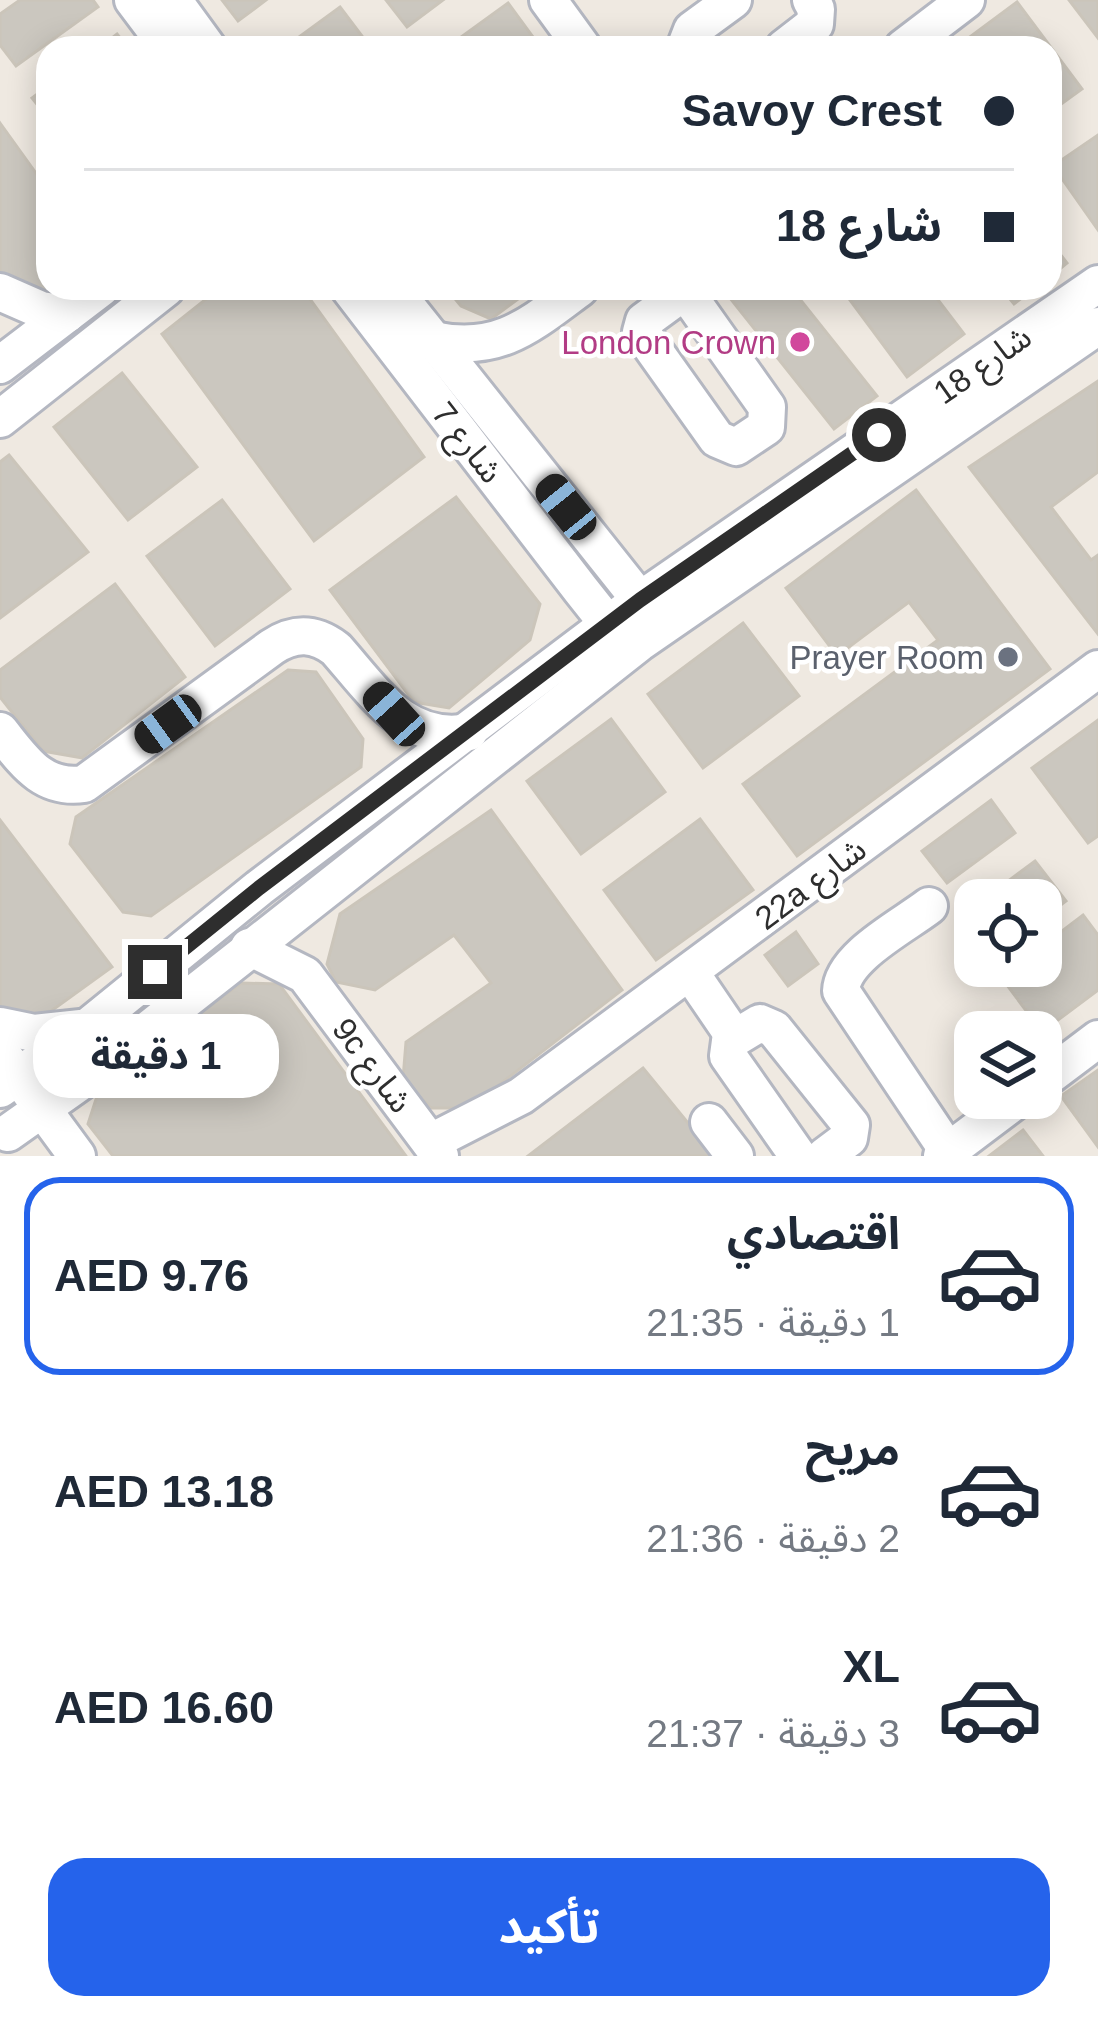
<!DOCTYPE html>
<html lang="ar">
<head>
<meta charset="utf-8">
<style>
	:root { --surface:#fff; --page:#f2f2f3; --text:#1f2937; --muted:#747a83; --line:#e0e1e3; --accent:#2563eb }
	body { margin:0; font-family:Arial,"Noto Sans Arabic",sans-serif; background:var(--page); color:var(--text); direction:rtl; height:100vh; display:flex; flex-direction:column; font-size:45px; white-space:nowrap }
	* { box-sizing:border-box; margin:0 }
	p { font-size:39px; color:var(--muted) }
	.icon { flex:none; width:66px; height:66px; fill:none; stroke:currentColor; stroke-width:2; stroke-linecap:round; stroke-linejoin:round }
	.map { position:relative; height:1156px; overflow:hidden; direction:ltr }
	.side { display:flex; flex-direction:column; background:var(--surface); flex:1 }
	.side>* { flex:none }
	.hud { position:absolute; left:36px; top:36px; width:1026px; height:264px; border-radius:36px; box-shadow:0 6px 30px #0003; direction:rtl; display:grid; align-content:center; height:264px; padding:0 48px; background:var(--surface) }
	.fabs { position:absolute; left:954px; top:879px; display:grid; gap:24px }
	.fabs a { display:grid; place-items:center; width:108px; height:108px; border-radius:24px; background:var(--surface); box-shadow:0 6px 30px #0003; font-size:60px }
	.end { position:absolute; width:54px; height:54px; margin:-27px; border:15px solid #2e2e2e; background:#fff; box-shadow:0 0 0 6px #fff }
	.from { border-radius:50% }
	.bubble { position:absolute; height:84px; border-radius:36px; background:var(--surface); box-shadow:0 6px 30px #0003; font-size:39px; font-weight:700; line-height:84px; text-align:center; direction:rtl }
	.car { position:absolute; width:36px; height:72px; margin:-36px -18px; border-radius:15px; box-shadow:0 0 9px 3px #0007; background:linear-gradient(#222 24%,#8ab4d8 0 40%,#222 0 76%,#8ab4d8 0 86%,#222 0) }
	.hud b { display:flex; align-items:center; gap:42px; height:114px; font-size:45px }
	.hud b+b { border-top:3px solid var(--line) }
	.hud i { width:30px; height:30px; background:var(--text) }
	ul { padding:21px 0 0; list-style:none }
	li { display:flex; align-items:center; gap:36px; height:198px; margin:0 24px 18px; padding:0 24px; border:6px solid transparent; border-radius:36px }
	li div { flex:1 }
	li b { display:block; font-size:45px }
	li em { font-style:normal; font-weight:700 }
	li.on { border-color:var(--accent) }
	li>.icon { width:108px; height:108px; stroke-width:1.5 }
	.cta { display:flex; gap:24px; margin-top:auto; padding:24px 48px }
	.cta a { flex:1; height:138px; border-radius:36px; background:var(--accent); color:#fff; font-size:48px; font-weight:700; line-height:138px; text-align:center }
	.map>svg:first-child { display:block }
	.building { fill:#cbc7bf; stroke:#cbc5ba; stroke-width:3 }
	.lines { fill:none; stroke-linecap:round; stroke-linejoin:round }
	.minor-casing { stroke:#b4b7c1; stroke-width:42 }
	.minor { stroke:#fff; stroke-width:36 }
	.route { stroke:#2e2e2e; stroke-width:15 }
	.hotel-dot { fill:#d1479c; stroke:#fff; stroke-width:4.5 }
	.worship-dot { fill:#6b7280; stroke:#fff; stroke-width:4.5 }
	.labels { text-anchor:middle; stroke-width:9; stroke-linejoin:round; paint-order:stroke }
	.hotel-label { font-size:33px; fill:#b23c85; stroke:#fff; text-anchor:end }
	.street-label { font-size:33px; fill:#2e2e2e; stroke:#fff }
	.worship-label { font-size:33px; fill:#5b616d; stroke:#fff; text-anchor:end }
</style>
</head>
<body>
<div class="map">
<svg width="1098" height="1156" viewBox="0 0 1098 1156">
	<rect width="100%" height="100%" fill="#efe9e1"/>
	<g class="building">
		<polygon points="20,0 93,0 98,7 16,66 0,45 0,14"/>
		<polygon points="222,0 266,0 238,21"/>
		<polygon points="386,0 443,0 407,27"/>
		<polygon points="1069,0 1098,0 1098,38"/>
		<polygon points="1017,2 1082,89 1050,112 1050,48 955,48"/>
		<polygon points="508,3 541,48 446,48"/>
		<polygon points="340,7 371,48 284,48"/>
		<polygon points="117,34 128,48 99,48"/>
		<polygon points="48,86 48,118 32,98"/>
		<polygon points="0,123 48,190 48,288 65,288 55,295 18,299 0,274"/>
		<polygon points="1098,135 1098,230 1053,166"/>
		<polygon points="1050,241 1067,263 1050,277"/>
		<polygon points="220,288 302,288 424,457 314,541 162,334"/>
		<polygon points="446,288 533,288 491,319 461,306"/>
		<polygon points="722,288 791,288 877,396 834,429"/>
		<polygon points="841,288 929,288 964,334 907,377"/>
		<polygon points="1001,288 1035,288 1014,304"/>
		<polygon points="122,373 197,467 128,520 54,427"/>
		<polygon points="1098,381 1098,472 1051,507 1091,560 1098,555 1098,634 969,467"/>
		<polygon points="9,455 88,552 0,618 0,462"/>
		<polygon points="916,490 1050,669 797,856 743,784 938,640 909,602 837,656 786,588"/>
		<polygon points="456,497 540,604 530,640 449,708 414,702 330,590"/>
		<polygon points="222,500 290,589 215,646 147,556"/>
		<polygon points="115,584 185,677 82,758 43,751 0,697 0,670"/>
		<polygon points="743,623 799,696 703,768 648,694"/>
		<polygon points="288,670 316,672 363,739 361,767 151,916 123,912 70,844 76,817"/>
		<polygon points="611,719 665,792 581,854 527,781"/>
		<polygon points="1098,720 1098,836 1088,843 1032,768"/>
		<polygon points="991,800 1015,833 947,883 922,851"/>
		<polygon points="491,810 622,990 469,1108 431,1108 403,1079 406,1042 491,983 454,935 375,990 336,982 327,964 340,914"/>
		<polygon points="700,819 753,890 656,960 604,890"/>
		<polygon points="0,820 112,967 40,1019 8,1017 0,1005"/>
		<polygon points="1035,861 1066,901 1041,920 1041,900 983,900"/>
		<polygon points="975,906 975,940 959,919"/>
		<polygon points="1083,915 1098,935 1098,990 1042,1032 1001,977 1016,966 1041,966 1041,947"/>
		<polygon points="796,932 818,964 788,986 765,955"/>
		<polygon points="241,983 279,984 406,1156 113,1156 88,1124 100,1087"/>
		<polygon points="643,1068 715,1156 528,1156"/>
		<polygon points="1098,1070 1098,1147 1061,1096"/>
		<polygon points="1023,1130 1043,1156 989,1156"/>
	</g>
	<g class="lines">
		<g class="minor-casing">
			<g id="minor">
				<polyline points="133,0 169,48"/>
				<polyline points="173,0 208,48"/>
				<polyline points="548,0 583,48"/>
				<polyline points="685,48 692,30 733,0"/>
				<polyline points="784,48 815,24 816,9 811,0"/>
				<polyline points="903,48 966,0"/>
				<polyline points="349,288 581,590 608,624 626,637"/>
				<polyline points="392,288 640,600 647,623"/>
				<polygon points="685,291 767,407 766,427 736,447 717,439 641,332 644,321"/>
				<polyline points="0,292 41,310 67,314"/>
				<path d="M433,340C499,354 530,325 580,288"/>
				<polyline points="0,365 101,288"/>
				<polyline points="0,419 166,288"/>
				<path d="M0,731C24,761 42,790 84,784L272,647C295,632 315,633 336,649C374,692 406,744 469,732"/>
				<path d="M929,906C903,926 842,957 841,991L948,1151"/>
				<polyline points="249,947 305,975 440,1156"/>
				<polyline points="690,972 735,1038"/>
				<polyline points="0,1026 34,1033 81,1028"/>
				<polyline points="0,1051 77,1156"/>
				<polyline points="1041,1082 1098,1039"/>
				<polyline points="0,1089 90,1025 259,888 640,600 1098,284"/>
				<polyline points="709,1122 735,1156"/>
				<polyline points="8,1133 97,1070 639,643 1098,326"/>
				<polyline points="431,1142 521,1096 1098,669"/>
				<polyline points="798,1156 728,1056 730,1041 760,1023 774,1029 851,1125 849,1138 825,1156"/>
				<polyline points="942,1156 1019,1098"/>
			</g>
		</g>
		<use href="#minor" class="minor"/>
	</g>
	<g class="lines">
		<polyline class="route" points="155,972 259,888 640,600 879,435"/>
	</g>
	<circle class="hotel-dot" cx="800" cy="342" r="12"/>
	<circle class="worship-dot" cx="1008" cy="657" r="12"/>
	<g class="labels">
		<g class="hotel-label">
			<text x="776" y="354">London Crown</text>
		</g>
		<g class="street-label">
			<text transform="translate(982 364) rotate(-35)" y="12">شارع 18</text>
			<text transform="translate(468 442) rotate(52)" y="12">شارع 7</text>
			<text transform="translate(810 883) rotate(-37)" y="12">22a شارع</text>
			<text transform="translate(373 1065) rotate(53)" y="12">9c شارع</text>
		</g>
		<g class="worship-label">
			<text x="984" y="669">Prayer Room</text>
		</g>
	</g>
</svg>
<div class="fabs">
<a><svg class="icon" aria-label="locate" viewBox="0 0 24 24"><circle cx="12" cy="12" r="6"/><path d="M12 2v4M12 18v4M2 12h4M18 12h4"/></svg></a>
<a><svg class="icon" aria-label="layers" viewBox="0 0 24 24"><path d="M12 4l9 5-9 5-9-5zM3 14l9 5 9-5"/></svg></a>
</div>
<i class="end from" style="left:879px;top:435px"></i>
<i class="end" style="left:155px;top:972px"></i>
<div class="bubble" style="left:33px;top:1014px;width:246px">1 دقيقة</div>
<i class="car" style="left:566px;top:507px;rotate:321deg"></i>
<i class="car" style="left:394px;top:714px;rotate:318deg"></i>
<i class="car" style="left:168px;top:724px;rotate:234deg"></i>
<div class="hud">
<b><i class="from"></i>Savoy Crest</b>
<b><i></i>شارع 18</b>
</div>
</div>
<section class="side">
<ul>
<li class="on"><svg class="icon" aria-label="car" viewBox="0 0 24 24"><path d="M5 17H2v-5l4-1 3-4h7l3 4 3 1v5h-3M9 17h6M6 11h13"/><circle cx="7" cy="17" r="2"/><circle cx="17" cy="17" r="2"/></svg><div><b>اقتصادي</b><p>1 دقيقة · 21:35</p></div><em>AED 9.76</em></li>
<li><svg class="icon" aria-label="car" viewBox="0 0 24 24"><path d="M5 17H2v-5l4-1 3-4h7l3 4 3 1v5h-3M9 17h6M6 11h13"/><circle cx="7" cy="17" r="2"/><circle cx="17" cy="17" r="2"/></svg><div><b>مريح</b><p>2 دقيقة · 21:36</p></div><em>AED 13.18</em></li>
<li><svg class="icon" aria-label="car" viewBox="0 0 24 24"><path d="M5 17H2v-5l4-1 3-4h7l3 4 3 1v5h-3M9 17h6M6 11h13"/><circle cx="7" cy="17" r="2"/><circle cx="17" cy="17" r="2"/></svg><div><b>XL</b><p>3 دقيقة · 21:37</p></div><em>AED 16.60</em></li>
</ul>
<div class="cta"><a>تأكيد</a></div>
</section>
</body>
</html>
